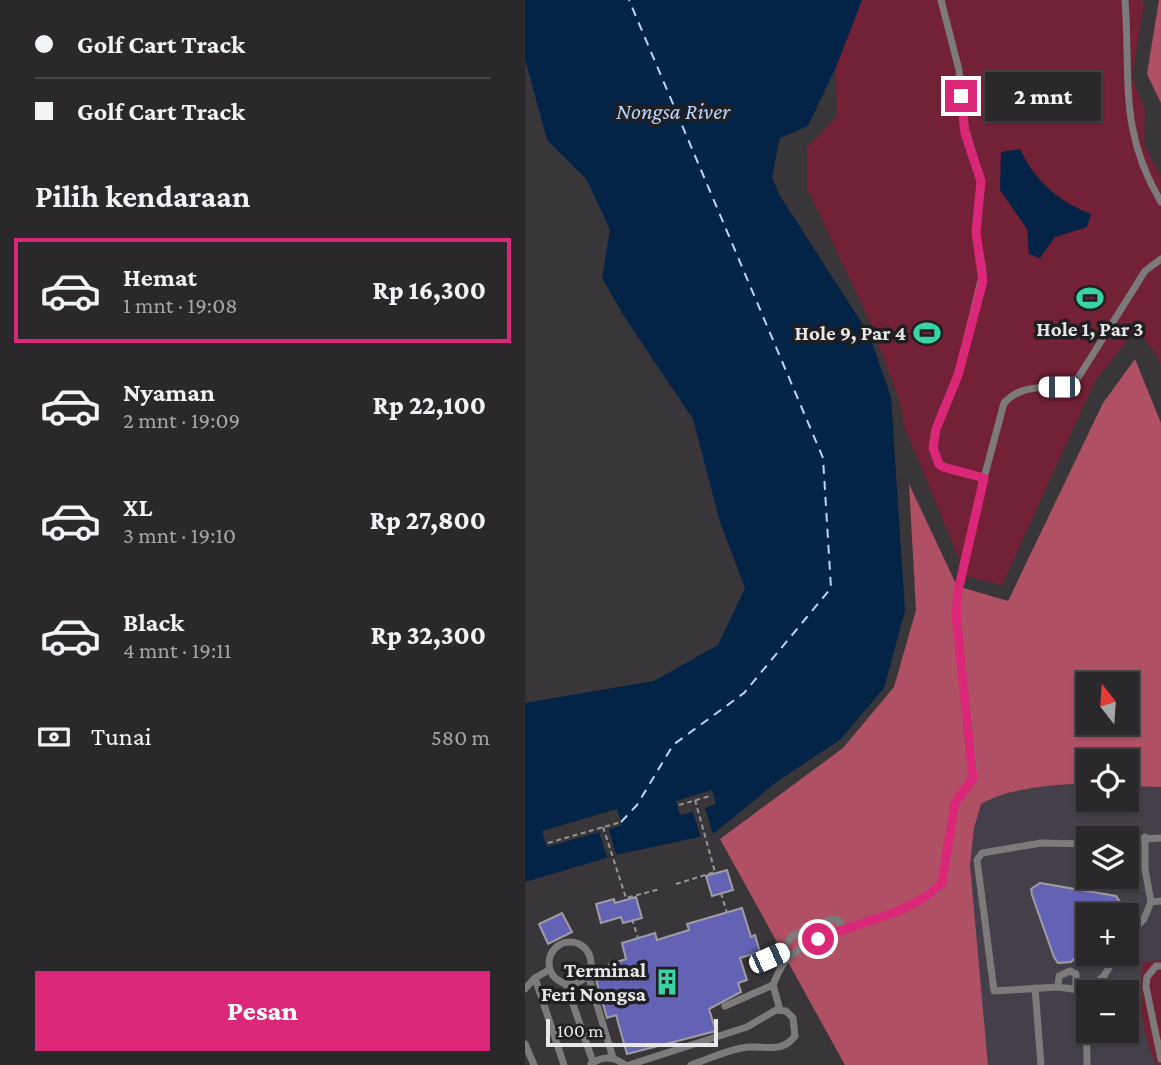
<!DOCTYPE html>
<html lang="id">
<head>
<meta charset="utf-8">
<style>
	:root { --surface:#2b282c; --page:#373438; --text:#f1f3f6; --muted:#a6a6a9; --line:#474448; --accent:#db2777 }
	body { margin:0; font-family:"Crimson Pro",serif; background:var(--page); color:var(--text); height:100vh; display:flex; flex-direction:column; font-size:26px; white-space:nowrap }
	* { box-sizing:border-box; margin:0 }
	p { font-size:23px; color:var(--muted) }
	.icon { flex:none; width:38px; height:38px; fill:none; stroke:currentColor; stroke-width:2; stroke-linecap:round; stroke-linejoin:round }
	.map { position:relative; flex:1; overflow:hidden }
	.side { display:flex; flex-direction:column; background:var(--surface); width:525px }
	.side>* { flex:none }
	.banner { display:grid; align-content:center; height:154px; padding:0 35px; background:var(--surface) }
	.needle { width:46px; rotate:343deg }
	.controls { position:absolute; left:551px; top:672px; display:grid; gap:14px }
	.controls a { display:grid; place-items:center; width:63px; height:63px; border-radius:0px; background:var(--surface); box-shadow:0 2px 5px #0004,0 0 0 2px var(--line); font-size:35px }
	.scale { position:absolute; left:21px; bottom:18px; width:172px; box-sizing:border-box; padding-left:7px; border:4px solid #e8e7e9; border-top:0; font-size:19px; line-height:24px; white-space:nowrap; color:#e8e7e9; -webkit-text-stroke:5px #1f1e20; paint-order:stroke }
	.end { position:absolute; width:32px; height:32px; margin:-16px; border:9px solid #db2777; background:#fff; box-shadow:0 0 0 4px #fff }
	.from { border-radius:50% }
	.bubble { position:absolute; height:49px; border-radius:0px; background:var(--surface); box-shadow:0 2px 5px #0004,0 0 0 2px var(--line); font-size:23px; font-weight:800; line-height:49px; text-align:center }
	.car { position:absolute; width:21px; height:42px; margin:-21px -10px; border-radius:9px; box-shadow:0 0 5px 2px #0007; background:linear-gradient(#fff 24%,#345 0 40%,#fff 0 76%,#345 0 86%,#fff 0) }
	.banner b { display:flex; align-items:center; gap:24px; height:66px; font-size:26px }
	.banner b+b { border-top:2px solid var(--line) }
	.banner i { width:18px; height:18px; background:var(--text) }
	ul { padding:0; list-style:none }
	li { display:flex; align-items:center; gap:21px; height:105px; margin:0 14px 10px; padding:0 21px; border:4px solid transparent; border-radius:0px }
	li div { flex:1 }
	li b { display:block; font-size:26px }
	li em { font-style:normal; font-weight:800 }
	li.on { border-color:var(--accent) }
	li>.icon { width:63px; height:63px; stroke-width:1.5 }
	h2 { padding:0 35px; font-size:32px; line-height:84px }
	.pay { display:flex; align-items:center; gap:18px; height:77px; padding:0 35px; font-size:26px }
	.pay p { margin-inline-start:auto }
	.action { display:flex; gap:14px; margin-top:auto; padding:14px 35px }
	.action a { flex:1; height:80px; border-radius:0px; background:var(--accent); color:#fff; font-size:28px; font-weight:800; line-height:80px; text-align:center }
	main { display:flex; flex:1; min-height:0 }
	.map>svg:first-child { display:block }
	.built { fill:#443f48; fill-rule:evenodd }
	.green { fill:#732137 }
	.forest { fill:#af5065; fill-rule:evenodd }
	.water { fill:#032347 }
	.pier { fill:#39363a }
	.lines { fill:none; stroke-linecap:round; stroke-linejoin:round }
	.ferry { stroke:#b7d6fc; stroke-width:2; stroke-dasharray:9 7; stroke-linecap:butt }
	.building { fill:#6462b4; stroke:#9d9ea3; stroke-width:2 }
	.path { stroke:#979598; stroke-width:2; stroke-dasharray:5 3.5; stroke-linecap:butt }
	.lane { stroke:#7c7a7b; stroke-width:7 }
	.route { stroke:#db2777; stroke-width:9 }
	.labels { text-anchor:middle; stroke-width:7; stroke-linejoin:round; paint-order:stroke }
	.poi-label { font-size:21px; font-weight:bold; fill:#e8e7e9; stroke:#1f1e20; text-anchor:end }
	.water-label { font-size:23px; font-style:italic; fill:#b7d6fc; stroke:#1f1e20 }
</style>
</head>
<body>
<main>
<section class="side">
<div class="banner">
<b><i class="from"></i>Golf Cart Track</b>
<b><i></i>Golf Cart Track</b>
</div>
<h2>Pilih kendaraan</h2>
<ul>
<li class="on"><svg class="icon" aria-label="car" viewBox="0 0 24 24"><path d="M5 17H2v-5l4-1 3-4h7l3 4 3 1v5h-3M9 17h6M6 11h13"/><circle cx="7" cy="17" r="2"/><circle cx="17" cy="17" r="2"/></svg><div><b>Hemat</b><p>1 mnt · 19:08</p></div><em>Rp 16,300</em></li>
<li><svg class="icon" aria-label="car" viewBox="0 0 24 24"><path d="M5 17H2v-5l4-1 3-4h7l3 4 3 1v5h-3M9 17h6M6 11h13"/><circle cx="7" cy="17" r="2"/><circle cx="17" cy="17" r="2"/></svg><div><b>Nyaman</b><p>2 mnt · 19:09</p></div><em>Rp 22,100</em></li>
<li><svg class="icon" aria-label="car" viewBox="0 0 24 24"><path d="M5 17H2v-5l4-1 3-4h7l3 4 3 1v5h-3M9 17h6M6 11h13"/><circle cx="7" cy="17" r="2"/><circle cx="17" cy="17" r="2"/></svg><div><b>XL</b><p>3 mnt · 19:10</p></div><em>Rp 27,800</em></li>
<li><svg class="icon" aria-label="car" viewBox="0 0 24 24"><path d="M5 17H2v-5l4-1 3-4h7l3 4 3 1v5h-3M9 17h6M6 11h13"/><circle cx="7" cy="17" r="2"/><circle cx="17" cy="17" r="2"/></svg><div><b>Black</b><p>4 mnt · 19:11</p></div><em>Rp 32,300</em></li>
</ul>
<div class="pay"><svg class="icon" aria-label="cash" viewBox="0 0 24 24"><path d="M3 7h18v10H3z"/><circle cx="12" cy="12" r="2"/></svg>Tunai<p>580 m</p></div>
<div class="action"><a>Pesan</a></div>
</section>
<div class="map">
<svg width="636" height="1065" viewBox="0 0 636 1065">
	<rect width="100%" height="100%" fill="#39363a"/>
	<path class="built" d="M531,783L563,784L564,800H602V786L636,787V1065H463L445,865L449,828L456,804L471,795ZM564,838H602V877H564ZM564,915H602V954H564ZM564,992H602V1031H564Z"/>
	<g class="green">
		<polygon points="337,0 617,0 619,4 607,77 620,110 619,144 636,177 636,367 633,357 612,329 570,381 477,585 441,576 380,428 373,396 345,322 282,188 282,148 312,116 311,67"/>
		<path d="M636,960V1065H632C618,1039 610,990 619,962Z"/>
	</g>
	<g class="forest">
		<polygon points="634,0 636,0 636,103 622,74"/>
		<path d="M610,359L636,423V787L602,786V761H564L563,784C532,783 484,788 456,804L449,828L445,865L463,1065H320L195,839L318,748L369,687L391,610L384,484L432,586L483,601L578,403ZM564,684H602V723H564Z"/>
	</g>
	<g class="water">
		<polygon points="0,0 337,0 311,67 283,126 255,138 247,177 255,196 344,334 366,397 380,611 359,688 316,739 253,781 188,834 91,855 0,882 0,703 129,681 193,645 220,588 195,522 168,419 99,316 77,278 85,230 62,180 22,140 0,59"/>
		<path d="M495,149C510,181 534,202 566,214L562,227L530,237L515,258L504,254L502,229L475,190L476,152Z"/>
	</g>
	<g class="pier">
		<polygon points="187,790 191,804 180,808 188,834 176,838 168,812 155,815 151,801"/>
		<polygon points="92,809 97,825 84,829 91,855 82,857 74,832 22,847 17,831"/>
	</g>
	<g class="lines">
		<polyline class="ferry" points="96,822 112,805 148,745 219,693 306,588 298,458 104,0"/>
	</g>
	<g class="building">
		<polygon points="202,870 208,890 187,896 181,876"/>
		<polygon points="515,883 591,896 597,905 590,915 564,915 564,944 546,962 533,963 529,957 507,895 506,889"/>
		<polygon points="111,897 117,918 98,923 96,917 76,923 71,904 89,899 90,903"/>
		<polygon points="217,908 226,937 230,935 235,952 215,958 222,980 213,983 216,992 184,1009 191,1031 102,1054 91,1015 82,1018 71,980 86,976 83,965 101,959 97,943 130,933 132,940 164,930 162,924"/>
		<polygon points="37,913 47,932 23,944 14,924"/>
	</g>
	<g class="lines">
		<g class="path">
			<polyline points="154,805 185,796"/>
			<polyline points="78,827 101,898 135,889"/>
			<polyline points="23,843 96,822"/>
			<polyline points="151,884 190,872 170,800"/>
			<polyline points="196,893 202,913"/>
			<polyline points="107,919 113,938"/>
		</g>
		<g class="lane">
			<path d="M416,0L434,70L438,121L456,181L451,232L458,272L433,375L411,429L408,448L414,464L426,470L459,478L479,403C503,378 528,395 553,378L620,271L636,259"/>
			<path d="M600,0C606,79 593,129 636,202"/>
			<polyline points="620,837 620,869 626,902"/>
			<polyline points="602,840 636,838"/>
			<polyline points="602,937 619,919 626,902 636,901"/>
			<circle cx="45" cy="963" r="21"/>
			<polyline points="262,959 259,947 267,936 307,919 313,920 318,928"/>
			<polyline points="229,965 260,951"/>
			<polyline points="636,966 631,966 622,977 621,987 636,1059"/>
			<polyline points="63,975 88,1058"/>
			<polyline points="10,978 39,1065"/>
			<polyline points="41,984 68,1062"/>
			<polyline points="533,987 534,976 545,971 551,974 551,988"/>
			<polyline points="510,988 516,1065"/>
			<polyline points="0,989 10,978 24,970"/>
			<polyline points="561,991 533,987 469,991 452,860 457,853 516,843 564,844"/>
			<polyline points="200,1006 248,985"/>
			<path d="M255,1010L248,985C252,976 256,964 264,957C293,929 407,911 417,882C425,861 422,834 428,812C432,796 447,786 449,770L431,614L433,591L459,478"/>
			<polyline points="0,1044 9,1065"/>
			<path d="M66,1064C77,1056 89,1056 100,1065"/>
			<path d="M104,1065L222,1027L251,1010L261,1011L268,1018L270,1036C257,1053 242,1046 225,1047C206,1048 184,1059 166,1065"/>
			<polyline points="562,1065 561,991 579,976 592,954"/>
		</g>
	</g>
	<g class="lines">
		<path class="route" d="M293,939C332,922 388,914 417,883L430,803L448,778L431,614L433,591L459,478L418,467L414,464L408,448L411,429L433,375L458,281L451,232L456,181L440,133L436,96"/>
	</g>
	<defs>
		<g id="stadium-bare" transform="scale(2.1)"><path d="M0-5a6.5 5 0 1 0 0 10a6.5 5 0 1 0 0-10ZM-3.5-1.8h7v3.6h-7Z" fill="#38d4a6" stroke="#1f1e20" stroke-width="2.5" paint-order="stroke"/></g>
		<g id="building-bare" transform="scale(2.1)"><path d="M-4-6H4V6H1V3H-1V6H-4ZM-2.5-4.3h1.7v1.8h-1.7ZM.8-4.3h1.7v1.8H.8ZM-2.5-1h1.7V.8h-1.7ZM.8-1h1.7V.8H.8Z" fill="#38d4a6" stroke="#1f1e20" stroke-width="2.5" paint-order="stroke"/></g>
	</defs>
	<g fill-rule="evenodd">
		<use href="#stadium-bare" x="565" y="298"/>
		<use href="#stadium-bare" x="402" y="333"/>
		<use href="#building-bare" x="142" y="982"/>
	</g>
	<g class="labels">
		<g class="poi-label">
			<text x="565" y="336" text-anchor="middle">Hole 1, Par 3</text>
			<text x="381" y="340">Hole 9, Par 4</text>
			<text x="121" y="977">Terminal<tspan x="121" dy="24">Feri Nongsa</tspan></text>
		</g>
		<g class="water-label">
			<text x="148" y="119">Nongsa River</text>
		</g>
	</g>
</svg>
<div class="controls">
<a><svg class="needle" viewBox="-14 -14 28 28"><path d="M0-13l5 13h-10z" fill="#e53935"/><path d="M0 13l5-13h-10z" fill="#a6a6a9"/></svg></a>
<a><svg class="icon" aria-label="locate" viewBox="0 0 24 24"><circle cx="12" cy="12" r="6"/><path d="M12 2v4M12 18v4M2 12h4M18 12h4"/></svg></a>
<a><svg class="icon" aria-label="layers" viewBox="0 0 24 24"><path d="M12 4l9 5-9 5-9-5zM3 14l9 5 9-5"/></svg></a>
<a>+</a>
<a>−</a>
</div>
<div class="scale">100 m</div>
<i class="end from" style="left:293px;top:939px"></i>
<i class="end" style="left:436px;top:96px"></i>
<div class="bubble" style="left:460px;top:72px;width:116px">2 mnt</div>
<i class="car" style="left:534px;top:387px;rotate:270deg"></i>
<i class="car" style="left:244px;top:958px;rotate:66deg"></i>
</div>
</main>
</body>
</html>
